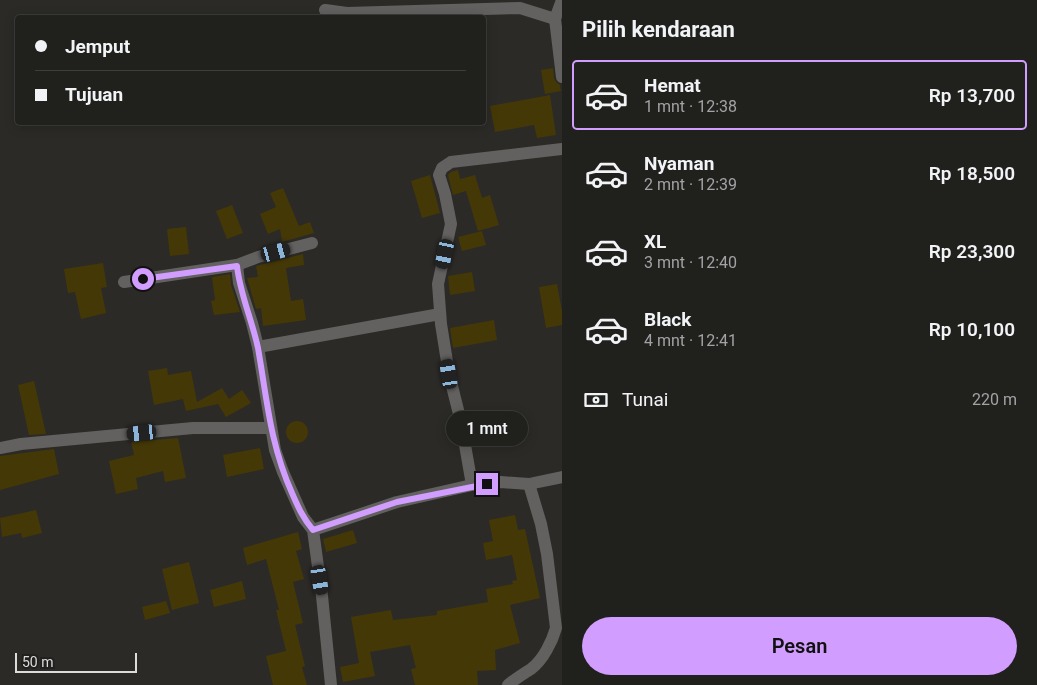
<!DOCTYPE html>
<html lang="id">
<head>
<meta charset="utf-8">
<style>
	:root { --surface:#20201d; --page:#2d2d2a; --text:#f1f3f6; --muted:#a2a3a4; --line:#3d3e3b; --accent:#d19dfe }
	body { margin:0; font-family:Roboto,sans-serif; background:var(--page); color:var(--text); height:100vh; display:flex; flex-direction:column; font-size:19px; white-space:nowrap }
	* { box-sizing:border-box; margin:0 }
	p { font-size:16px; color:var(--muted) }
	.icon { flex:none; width:28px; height:28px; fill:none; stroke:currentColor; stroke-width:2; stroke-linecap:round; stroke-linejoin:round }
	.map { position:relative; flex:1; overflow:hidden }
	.details { display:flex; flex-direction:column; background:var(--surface); width:475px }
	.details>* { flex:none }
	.top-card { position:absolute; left:15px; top:15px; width:471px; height:110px; border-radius:5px; box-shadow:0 2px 12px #0003,0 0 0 1px var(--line); display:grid; align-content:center; height:110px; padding:0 20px; background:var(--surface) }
	.scale { position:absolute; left:15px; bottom:12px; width:122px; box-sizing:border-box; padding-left:5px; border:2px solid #dcdcda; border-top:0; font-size:14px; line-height:18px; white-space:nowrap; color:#dcdcda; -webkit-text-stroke:4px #21201e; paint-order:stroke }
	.end { position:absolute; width:22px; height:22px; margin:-11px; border:6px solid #d19dfe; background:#111; box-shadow:0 0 0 2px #111 }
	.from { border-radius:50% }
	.bubble { position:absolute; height:35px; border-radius:18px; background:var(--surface); box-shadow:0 2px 12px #0003,0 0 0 1px var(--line); font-size:16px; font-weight:600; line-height:35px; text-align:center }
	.car { position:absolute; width:15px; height:30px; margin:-15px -8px; border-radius:6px; box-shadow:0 0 4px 1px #0007; background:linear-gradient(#222 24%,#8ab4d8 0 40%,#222 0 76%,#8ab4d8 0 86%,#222 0) }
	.top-card b { display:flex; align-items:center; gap:18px; height:48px; font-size:19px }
	.top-card b+b { border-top:1px solid var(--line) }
	.top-card i { width:12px; height:12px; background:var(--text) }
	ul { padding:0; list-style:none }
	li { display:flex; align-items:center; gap:15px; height:70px; margin:0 10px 8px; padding:0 10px; border:2px solid transparent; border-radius:5px }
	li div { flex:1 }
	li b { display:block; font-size:19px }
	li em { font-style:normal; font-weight:600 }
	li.active { border-color:var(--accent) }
	li>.icon { width:45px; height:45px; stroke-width:1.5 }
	h2 { padding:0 20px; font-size:22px; line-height:60px }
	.pay { display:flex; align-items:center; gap:12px; height:55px; padding:0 20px; font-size:19px }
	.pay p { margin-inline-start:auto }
	.button { display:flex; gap:10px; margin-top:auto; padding:10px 20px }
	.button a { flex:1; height:58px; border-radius:30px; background:var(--accent); color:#111; font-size:20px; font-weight:600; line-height:58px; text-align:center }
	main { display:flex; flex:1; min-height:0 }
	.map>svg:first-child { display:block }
	.building { fill:#453807 }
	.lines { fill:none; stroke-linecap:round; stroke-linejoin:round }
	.minor { stroke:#626160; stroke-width:12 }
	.route { stroke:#d19dfe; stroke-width:6 }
</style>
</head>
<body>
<main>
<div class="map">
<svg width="562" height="685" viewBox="0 0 562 685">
	<rect width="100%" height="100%" fill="#2b2a27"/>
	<g class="building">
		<polygon points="553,68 554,78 556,82 560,85 561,91 545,94 541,70"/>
		<polygon points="550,95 556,135 537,138 534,125 495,132 490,106"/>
		<polygon points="458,170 460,179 475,175 482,198 490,195 499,225 478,231 466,191 453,195 448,175 451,172"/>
		<polygon points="430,175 440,213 422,218 411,181"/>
		<polygon points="283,188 299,226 310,222 314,233 282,242 280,229 268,234 260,214 276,207 270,193"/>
		<polygon points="232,205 243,233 227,239 216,211"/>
		<polygon points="186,227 189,254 170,256 167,229"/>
		<polygon points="482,231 486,245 462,251 458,237"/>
		<polygon points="303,254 304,265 286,268 291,301 303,299 306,320 263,326 261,308 256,309 247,278 258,277 256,266"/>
		<polygon points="103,263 107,287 101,288 106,313 81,319 75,292 68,293 64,269"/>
		<polygon points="472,272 475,291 450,295 448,276"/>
		<polygon points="230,274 231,285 240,312 214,315 211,301 215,300 212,277"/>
		<polygon points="557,284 562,311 562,325 546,328 539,287"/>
		<polygon points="494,320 497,340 453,348 450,328"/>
		<polygon points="167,368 168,375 191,371 197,402 222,388 229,399 242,390 251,403 226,417 218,404 186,411 183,399 154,405 148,371"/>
		<polygon points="34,381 46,434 29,435 18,385"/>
		<circle cx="297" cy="432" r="11"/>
		<polygon points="178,438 186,478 165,482 163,471 136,478 138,489 116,494 109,461 134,455 131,442"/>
		<polygon points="260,448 264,469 227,477 223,455"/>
		<polygon points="54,449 59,474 0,490 0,456"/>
		<polygon points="36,510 42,533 22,538 21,533 2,537 0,518"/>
		<polygon points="515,515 518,530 525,529 540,598 510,605 520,643 495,650 496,670 477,671 478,685 415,685 411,669 416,668 410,645 370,652 375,676 343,682 340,667 359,663 351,617 391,610 393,620 437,615 437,611 488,602 486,589 513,584 512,581 517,580 512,555 486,560 483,543 493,541 489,520"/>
		<polygon points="353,530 357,543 326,552 323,539"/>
		<polygon points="298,532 302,549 296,551 304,579 293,582 303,623 295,625 305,666 302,667 307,685 273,685 266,656 286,651 276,610 279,610 266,559 247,565 243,548"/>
		<polygon points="189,562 199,603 172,610 162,569"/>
		<polygon points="242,581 246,599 214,607 210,590"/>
		<polygon points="166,601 170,613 145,620 142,607"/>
	</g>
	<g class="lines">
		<g class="minor">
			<polyline points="562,0 555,19 562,77"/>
			<polyline points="325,10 347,13 520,8 555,19"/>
			<polyline points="237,265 258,257 312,243"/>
			<polyline points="124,282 237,265 239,283 252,323 258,347 275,450 283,472 303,517 313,530 322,596 331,685"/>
			<polyline points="258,347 440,314"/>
			<polyline points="0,448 21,444 193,428 270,428"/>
			<polyline points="472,485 461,422 449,374 441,324 438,284 451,224 445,194 439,175 442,168 451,162 562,149"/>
			<polyline points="313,530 397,502 472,485 501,482 529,484 562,477"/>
			<path d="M508,685C515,679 523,674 531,669C543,660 552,642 556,628L547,554L541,524L529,484"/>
		</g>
	</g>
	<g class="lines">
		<path class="route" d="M143,279L237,266C240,294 252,320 258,348C267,399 270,444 292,493C298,507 303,518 313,530L397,502L487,484"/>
	</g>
</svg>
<div class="scale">50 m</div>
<i class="end from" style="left:143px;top:279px"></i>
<i class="end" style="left:487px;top:484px"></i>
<div class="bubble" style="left:446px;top:411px;width:82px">1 mnt</div>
<i class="car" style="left:276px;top:252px;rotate:75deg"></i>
<i class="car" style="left:445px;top:254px;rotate:192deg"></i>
<i class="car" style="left:449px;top:374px;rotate:351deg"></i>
<i class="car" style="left:142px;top:433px;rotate:264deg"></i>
<i class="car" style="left:320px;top:580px;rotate:171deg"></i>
<div class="top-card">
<b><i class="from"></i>Jemput</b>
<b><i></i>Tujuan</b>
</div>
</div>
<section class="details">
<h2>Pilih kendaraan</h2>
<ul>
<li class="active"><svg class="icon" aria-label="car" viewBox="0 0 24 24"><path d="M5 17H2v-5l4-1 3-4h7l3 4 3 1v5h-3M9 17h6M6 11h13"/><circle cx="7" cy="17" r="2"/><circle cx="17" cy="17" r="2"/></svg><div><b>Hemat</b><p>1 mnt · 12:38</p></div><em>Rp 13,700</em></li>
<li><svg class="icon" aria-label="car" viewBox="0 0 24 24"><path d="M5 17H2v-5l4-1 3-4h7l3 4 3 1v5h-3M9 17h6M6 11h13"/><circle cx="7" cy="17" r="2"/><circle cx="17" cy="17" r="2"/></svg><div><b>Nyaman</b><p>2 mnt · 12:39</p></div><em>Rp 18,500</em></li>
<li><svg class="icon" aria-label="car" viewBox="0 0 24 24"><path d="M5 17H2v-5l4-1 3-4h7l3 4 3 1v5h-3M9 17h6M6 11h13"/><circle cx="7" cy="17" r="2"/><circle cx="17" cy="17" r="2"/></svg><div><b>XL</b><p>3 mnt · 12:40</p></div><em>Rp 23,300</em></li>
<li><svg class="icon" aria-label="car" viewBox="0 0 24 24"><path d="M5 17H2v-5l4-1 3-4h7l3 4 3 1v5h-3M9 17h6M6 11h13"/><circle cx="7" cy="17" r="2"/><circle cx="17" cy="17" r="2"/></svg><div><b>Black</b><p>4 mnt · 12:41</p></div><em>Rp 10,100</em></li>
</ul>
<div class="pay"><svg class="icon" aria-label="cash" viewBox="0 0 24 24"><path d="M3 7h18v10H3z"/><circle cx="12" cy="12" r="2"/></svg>Tunai<p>220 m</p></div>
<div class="button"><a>Pesan</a></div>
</section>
</main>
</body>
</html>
